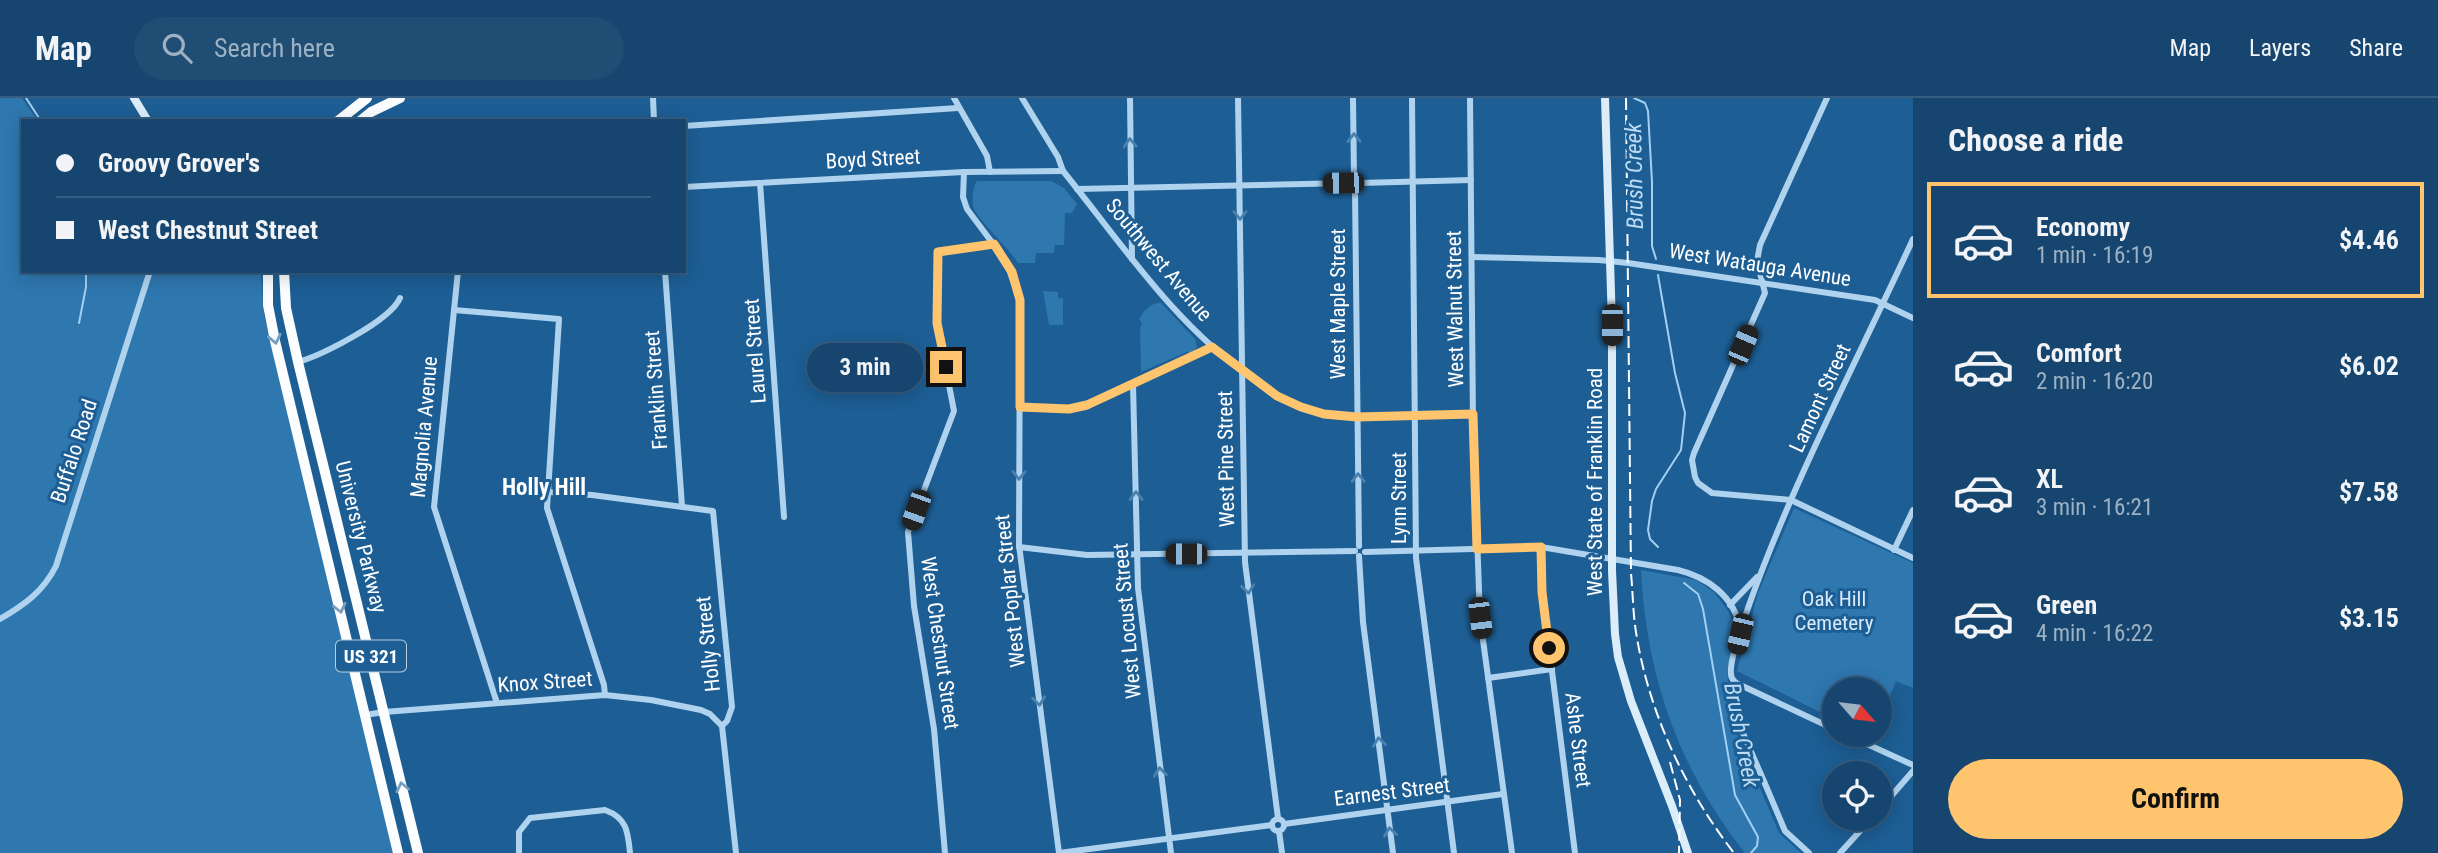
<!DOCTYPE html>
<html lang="en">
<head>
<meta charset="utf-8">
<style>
	:root { --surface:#16466f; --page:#1f4d74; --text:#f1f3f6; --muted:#9eb1c3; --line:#355e82; --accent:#fec46e }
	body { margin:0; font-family:"Roboto Condensed",sans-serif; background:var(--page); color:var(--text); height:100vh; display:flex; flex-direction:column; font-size:26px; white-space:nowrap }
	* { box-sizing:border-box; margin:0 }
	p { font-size:23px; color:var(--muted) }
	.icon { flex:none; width:38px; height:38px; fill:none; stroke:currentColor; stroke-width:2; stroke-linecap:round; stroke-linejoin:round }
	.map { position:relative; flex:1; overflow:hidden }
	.drawer { display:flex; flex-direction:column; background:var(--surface); width:525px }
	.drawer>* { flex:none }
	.hud { position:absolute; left:21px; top:21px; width:665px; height:154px; border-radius:0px; box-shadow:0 4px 18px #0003,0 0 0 2px var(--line); display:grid; align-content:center; height:154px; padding:0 35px; background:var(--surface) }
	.needle { width:46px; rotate:118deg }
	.fabs { position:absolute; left:1822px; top:579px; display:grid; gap:14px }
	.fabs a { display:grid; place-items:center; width:70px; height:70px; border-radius:50%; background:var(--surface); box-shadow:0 4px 18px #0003,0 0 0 2px var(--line); font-size:35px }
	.end { position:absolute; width:32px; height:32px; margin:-16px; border:9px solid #fec46e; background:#111; box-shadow:0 0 0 4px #111 }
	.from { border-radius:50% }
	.bubble { position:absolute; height:49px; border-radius:24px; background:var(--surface); box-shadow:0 4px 18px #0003,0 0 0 2px var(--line); font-size:23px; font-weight:700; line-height:49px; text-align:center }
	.car { position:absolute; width:21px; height:42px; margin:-21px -10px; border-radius:9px; box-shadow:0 0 5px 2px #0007; background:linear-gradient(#222 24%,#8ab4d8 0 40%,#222 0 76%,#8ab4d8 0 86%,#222 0) }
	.hud b { display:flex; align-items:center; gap:24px; height:66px; font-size:26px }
	.hud b+b { border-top:2px solid var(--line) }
	.hud i { width:18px; height:18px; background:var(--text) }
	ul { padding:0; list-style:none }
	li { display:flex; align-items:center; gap:21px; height:116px; margin:0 14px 10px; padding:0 21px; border:4px solid transparent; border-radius:0px }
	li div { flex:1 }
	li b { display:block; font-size:26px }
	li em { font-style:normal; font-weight:700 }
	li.selected { border-color:var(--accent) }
	li>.icon { width:63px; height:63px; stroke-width:1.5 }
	h2 { padding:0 35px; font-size:32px; line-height:84px }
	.primary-button { display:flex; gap:14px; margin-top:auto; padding:14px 35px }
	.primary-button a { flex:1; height:80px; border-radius:42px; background:var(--accent); color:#111; font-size:28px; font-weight:700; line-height:80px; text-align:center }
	header { display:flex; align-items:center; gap:42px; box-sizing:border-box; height:98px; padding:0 35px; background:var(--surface); border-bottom:2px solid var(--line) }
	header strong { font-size:33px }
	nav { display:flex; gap:38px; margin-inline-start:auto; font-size:24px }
	.search { width:490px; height:63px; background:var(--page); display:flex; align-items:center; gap:18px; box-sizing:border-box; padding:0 24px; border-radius:38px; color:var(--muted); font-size:26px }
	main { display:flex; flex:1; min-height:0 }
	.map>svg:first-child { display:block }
	.green { fill:#2e77af }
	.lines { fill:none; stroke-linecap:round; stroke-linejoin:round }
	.stream { stroke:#a3cff0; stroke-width:2 }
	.minor { stroke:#afd3ee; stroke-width:6 }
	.secondary { stroke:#dcedfa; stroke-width:8 }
	.trunk { stroke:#fbfdff; stroke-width:10 }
	.rail { stroke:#fff; stroke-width:2; stroke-dasharray:12 5; stroke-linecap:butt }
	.oneway { stroke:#4981af }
	.oneway2 { stroke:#769ebf }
	.route { stroke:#fec46e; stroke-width:9 }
	.labels { text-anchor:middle; stroke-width:6; stroke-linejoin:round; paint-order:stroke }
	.shield { fill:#1d5e94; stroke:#bbcfdf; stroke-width:2 }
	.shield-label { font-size:19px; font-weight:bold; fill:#fff }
	.street-label { font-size:21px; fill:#fff; stroke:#1d5e94 }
	.park-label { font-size:21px; fill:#d6eafa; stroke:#1d5e94 }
	.water-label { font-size:23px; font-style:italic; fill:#bcdcf5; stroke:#1d5e94 }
	.neighbourhood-label { font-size:23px; font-weight:bold; fill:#fff; stroke:#1d5e94 }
</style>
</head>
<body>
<header>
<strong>Map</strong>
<div class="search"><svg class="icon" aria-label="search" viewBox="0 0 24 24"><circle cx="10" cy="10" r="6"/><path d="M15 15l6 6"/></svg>Search here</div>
<nav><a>Map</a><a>Layers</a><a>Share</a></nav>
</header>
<main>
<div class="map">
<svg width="1913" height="755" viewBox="0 0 1913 755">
	<rect width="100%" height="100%" fill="#1d5e94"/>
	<g class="green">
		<polygon points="0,0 22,0 38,23 23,23 23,173 261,173 264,217 393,755 0,755"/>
		<path d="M977,83H1051L1064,90L1077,106L1072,115H1065L1064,147H1055L1054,155H1036L1035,165H1018C1008,149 980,124 974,111C971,103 973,89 977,83Z"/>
		<polygon points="1043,193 1058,194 1058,200 1063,200 1063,227 1049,227"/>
		<path d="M1161,205L1195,241L1197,249L1191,256L1187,254L1141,274L1140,230L1142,225L1139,221C1144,212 1150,205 1161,205Z"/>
		<polygon points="1794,410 1913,465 1913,590 1896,583 1880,622 1880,592 1834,592 1834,621 1737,573 1758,495"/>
		<path d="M1641,472L1696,482L1714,494L1728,513L1736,530L1727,574L1735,627L1739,634L1737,636L1779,735L1801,755H1745C1679,672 1646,577 1641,472Z"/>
	</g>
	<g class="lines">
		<g class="stream">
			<polyline points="26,0 41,23"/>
			<polyline points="1634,0 1645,5 1648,13 1652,84 1652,148 1656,161"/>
			<polyline points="1658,177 1675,275 1685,315 1681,352 1656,391 1652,403 1648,432 1650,441 1658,449"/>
			<polyline points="79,225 86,189 86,173"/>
			<polyline points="1684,485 1698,496 1703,511 1735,697 1758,739 1757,748 1751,755"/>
		</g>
		<g class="minor">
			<polyline points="653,0 654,23"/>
			<polyline points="954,0 987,58 990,74"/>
			<path d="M1022,0L1058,59L1063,73C1122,146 1174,226 1253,281C1275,297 1297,310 1324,316C1345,321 1367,318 1388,318C1416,317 1445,317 1473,316"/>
			<polyline points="1130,0 1132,161"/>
			<polyline points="1238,0 1245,464 1278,720"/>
			<polyline points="1353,0 1354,79"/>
			<polyline points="1412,0 1416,460 1454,755"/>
			<polyline points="1470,0 1473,324 1480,520 1512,755"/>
			<polyline points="1827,0 1760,147 1757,163 1765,195 1694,355 1692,362 1695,379 1698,385 1712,395 1791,402 1913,460"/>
			<polyline points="684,28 958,10"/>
			<polyline points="964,74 963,99 967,111 1006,163 1020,202 1019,447 1059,755"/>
			<polyline points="760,85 784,419"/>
			<polyline points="1360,85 1471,82"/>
			<polyline points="684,89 964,74 1063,73"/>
			<polyline points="1077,91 1349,85"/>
			<polyline points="1355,91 1359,448"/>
			<polyline points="1472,159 1599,162 1628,165 1875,202 1913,220"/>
			<polyline points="458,173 434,409 497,605"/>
			<polyline points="665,173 682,408"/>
			<polyline points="454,212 559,221 547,410 604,587 605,597"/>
			<path d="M298,264C322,257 390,223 400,200"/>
			<polyline points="1133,286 1138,490 1171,755"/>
			<polyline points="1020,309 1069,311 1087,307 1212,249"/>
			<polyline points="548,394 592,397 713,413 732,609 727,623 722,628"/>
			<polyline points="1019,449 1087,457 1355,453"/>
			<polyline points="1541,449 1542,494 1575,755"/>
			<polyline points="1894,452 1913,412"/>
			<path d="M1365,454L1541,449L1678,472C1707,479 1734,498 1740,530"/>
			<polyline points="1359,458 1363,524 1393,755"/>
			<polyline points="1730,507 1757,479"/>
			<path d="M0,521C24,507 43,494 56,468L150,173"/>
			<polyline points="1488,580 1552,571"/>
			<polyline points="1736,585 1834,631"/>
			<polyline points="365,617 384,614 605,597 651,602 701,612 710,616 722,628 736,755"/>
			<polyline points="1847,637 1913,667"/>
			<polyline points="1880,711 1913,673"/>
			<circle cx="1278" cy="727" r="6"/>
			<polyline points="1284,726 1503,696"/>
			<polyline points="1279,733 1282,755"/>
			<path d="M519,755V734L530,720L605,712C627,720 628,734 630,755"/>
			<polyline points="945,755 934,631 914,508 908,434 954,313 937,225 938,154 994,146"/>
			<polyline points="1059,755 1272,727"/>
			<path d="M1809,755L1785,733L1766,688L1742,633L1736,594V585C1733,582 1731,581 1731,576C1729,563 1743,524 1748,510C1793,383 1857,263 1913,141"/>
			<polyline points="1840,755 1871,721"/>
		</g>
		<g class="secondary">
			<polyline points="134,0 148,23"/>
			<polyline points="1605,0 1612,227 1612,473 1615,536 1618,559 1631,603 1672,708 1688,755"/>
		</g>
		<g class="trunk">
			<polyline points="338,23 367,0"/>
			<polyline points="360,23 371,14 400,0"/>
			<polyline points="268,173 268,207 275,243 398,755"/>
			<polyline points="284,173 286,210 298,264 418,755"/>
		</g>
		<g class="rail">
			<path d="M1626,0L1631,475C1633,497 1633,519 1637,540C1650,617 1686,693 1734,755"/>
			<polyline points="1670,664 1680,702 1679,755"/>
		</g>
	</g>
	<defs><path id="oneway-chevron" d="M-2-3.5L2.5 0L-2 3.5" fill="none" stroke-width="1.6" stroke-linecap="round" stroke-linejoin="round" transform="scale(1.75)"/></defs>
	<g class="oneway">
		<use href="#oneway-chevron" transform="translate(1354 40) rotate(-91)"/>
		<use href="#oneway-chevron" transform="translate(1130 45) rotate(-92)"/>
		<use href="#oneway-chevron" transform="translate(1240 117) rotate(90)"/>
		<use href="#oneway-chevron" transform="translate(1019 377) rotate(91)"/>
		<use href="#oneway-chevron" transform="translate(1358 380) rotate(-91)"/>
		<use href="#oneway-chevron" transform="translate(1136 398) rotate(-91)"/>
		<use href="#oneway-chevron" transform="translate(1248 491) rotate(83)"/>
		<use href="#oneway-chevron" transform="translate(1039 603) rotate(83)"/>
		<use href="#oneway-chevron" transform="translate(1379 644) rotate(-98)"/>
		<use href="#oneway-chevron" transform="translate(1160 674) rotate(-97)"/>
		<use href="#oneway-chevron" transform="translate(1390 734) rotate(-98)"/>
	</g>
	<g class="oneway2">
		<use href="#oneway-chevron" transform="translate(275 241) rotate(78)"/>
		<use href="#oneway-chevron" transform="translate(340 510) rotate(77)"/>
		<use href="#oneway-chevron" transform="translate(402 689) rotate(-103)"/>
	</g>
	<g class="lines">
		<polyline class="route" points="946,269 937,225 938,154 994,146 1012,174 1020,202 1020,309 1069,311 1087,307 1212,249 1277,298 1301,309 1324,316 1357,319 1473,316 1477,451 1541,449 1542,494 1549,550"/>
	</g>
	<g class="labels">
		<rect class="shield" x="336" y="542.5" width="70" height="31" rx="5"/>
		<g class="shield-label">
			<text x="371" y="565">US 321</text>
		</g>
		<g class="street-label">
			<text transform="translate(873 61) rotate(-3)" y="7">Boyd Street</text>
			<text transform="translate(1159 162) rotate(50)" y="7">Southwest Avenue</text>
			<text transform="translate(1760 167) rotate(9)" y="7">West Watauga Avenue</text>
			<text transform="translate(1338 206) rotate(-90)" y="7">West Maple Street</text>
			<text transform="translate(1455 211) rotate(-91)" y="7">West Walnut Street</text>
			<text transform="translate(755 253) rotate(-94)" y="7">Laurel Street</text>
			<text transform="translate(656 292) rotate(-94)" y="7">Franklin Street</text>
			<text transform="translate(1820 300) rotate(-65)" y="7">Lamont Street</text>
			<text transform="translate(424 329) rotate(-85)" y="7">Magnolia Avenue</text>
			<text transform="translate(74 353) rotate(-72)" y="7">Buffalo Road</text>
			<text transform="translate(1226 361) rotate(-91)" y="7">West Pine Street</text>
			<text transform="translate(1595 384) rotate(-90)" y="7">West State of Franklin Road</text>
			<text transform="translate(1399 400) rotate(-90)" y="7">Lynn Street</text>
			<text transform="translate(361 439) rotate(76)" y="7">University Parkway</text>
			<text transform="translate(1010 493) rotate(-96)" y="7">West Poplar Street</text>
			<text transform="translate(1127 523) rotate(-95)" y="7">West Locust Street</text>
			<text transform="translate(940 545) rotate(82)" y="7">West Chestnut Street</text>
			<text transform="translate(708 546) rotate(-96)" y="7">Holly Street</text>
			<text transform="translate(545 584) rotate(-4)" y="7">Knox Street</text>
			<text transform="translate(1578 642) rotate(83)" y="7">Ashe Street</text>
			<text transform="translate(1392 694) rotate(-7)" y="7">Earnest Street</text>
		</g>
		<g class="park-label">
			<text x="1834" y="508">Oak Hill<tspan x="1834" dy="24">Cemetery</tspan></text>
		</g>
		<g class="water-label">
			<text transform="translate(1634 78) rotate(-91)" y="8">Brush Creek</text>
			<text transform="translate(1742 637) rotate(79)" y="8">Brush Creek</text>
		</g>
		<g class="neighbourhood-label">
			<text x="544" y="397">Holly Hill</text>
		</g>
	</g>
</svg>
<div class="fabs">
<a><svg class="needle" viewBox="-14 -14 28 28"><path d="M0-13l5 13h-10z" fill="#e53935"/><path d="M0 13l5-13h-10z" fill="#9eb1c3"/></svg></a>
<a><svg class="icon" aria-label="locate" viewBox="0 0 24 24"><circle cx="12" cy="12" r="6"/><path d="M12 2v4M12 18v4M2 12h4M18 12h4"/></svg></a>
</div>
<i class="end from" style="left:1549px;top:550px"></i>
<i class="end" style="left:946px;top:269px"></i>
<div class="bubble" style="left:807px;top:245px;width:116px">3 min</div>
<i class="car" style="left:1343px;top:85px;rotate:269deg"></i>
<i class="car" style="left:1612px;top:227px;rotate:180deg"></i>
<i class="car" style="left:1743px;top:247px;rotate:23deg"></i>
<i class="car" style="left:916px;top:412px;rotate:200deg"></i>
<i class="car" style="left:1186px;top:456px;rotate:270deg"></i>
<i class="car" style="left:1480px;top:520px;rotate:173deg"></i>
<i class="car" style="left:1740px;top:536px;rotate:193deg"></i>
<div class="hud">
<b><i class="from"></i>Groovy Grover's</b>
<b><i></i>West Chestnut Street</b>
</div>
</div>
<section class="drawer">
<h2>Choose a ride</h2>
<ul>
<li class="selected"><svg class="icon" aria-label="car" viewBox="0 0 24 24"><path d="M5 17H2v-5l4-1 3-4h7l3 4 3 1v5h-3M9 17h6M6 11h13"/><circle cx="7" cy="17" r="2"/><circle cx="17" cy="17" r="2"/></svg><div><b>Economy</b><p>1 min · 16:19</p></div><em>$4.46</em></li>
<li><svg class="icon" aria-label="car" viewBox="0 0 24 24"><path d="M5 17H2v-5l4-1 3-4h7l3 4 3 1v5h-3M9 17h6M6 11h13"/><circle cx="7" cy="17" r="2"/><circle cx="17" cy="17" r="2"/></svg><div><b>Comfort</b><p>2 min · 16:20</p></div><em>$6.02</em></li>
<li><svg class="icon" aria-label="car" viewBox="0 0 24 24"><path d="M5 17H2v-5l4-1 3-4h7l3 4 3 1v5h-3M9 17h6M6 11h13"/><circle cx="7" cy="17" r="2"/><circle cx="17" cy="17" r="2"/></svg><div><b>XL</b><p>3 min · 16:21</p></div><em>$7.58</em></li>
<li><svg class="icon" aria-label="car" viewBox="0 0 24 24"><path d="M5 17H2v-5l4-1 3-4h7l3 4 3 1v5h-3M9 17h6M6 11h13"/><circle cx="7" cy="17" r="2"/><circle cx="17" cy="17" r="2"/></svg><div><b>Green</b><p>4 min · 16:22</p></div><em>$3.15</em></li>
</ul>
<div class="primary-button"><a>Confirm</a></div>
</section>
</main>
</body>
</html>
